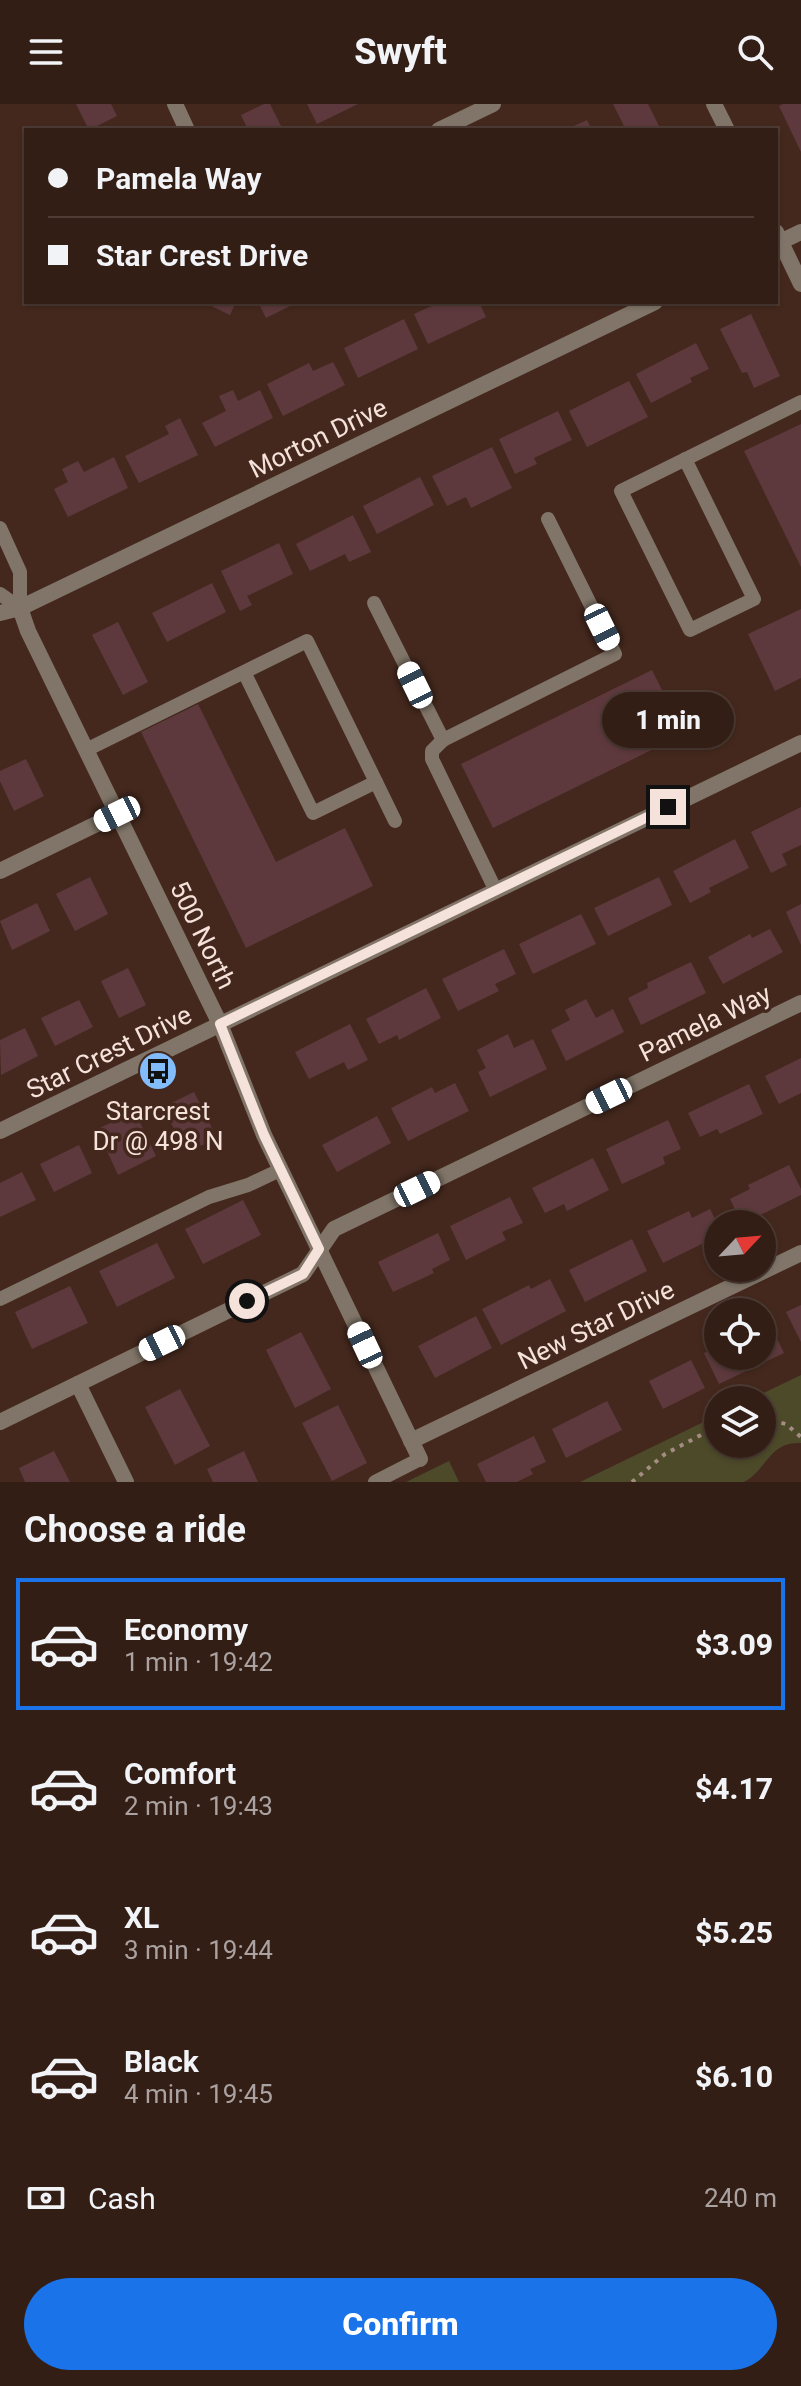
<!DOCTYPE html>
<html lang="en">
<head>
<meta charset="utf-8">
<style>
	:root { --surface:#331e16; --page:#3e2b23; --text:#f1f3f6; --muted:#a9a2a1; --line:#4e3c35; --accent:#1a73e8 }
	body { margin:0; font-family:Roboto,sans-serif; background:var(--page); color:var(--text); height:100vh; display:flex; flex-direction:column; font-size:30px; white-space:nowrap }
	* { box-sizing:border-box; margin:0 }
	p { font-size:26px; color:var(--muted) }
	.icon { flex:none; width:44px; height:44px; fill:none; stroke:currentColor; stroke-width:2; stroke-linecap:round; stroke-linejoin:round }
	.map { position:relative; height:1378px; overflow:hidden }
	.sheet { display:flex; flex-direction:column; background:var(--surface); flex:1 }
	.sheet>* { flex:none }
	.top-card { position:absolute; left:24px; top:24px; width:754px; height:176px; border-radius:0px; box-shadow:0 2px 6px #0004,0 0 0 2px var(--line); display:grid; align-content:center; height:176px; padding:0 24px; background:var(--surface) }
	.needle { width:52px; rotate:64deg }
	.buttons { position:absolute; left:704px; top:1106px; display:grid; gap:16px }
	.buttons a { display:grid; place-items:center; width:72px; height:72px; border-radius:50%; background:var(--surface); box-shadow:0 2px 6px #0004,0 0 0 2px var(--line); font-size:40px }
	.end { position:absolute; width:36px; height:36px; margin:-18px; border:10px solid #f5e2da; background:#111; box-shadow:0 0 0 4px #111 }
	.from { border-radius:50% }
	.bubble { position:absolute; height:56px; border-radius:28px; background:var(--surface); box-shadow:0 2px 6px #0004,0 0 0 2px var(--line); font-size:26px; font-weight:800; line-height:56px; text-align:center }
	.car { position:absolute; width:24px; height:48px; margin:-24px -12px; border-radius:10px; box-shadow:0 0 6px 2px #0007; background:linear-gradient(#fff 24%,#345 0 40%,#fff 0 76%,#345 0 86%,#fff 0) }
	.top-card b { display:flex; align-items:center; gap:28px; height:76px; font-size:30px }
	.top-card b+b { border-top:2px solid var(--line) }
	.top-card i { width:20px; height:20px; background:var(--text) }
	ul { padding:0; list-style:none }
	li { display:flex; align-items:center; gap:24px; height:132px; margin:0 16px 12px; padding:0 8px; border:4px solid transparent; border-radius:0px }
	li div { flex:1 }
	li b { display:block; font-size:30px }
	li em { font-style:normal; font-weight:800 }
	li.on { border-color:var(--accent) }
	li>.icon { width:72px; height:72px; stroke-width:1.5 }
	h2 { padding:0 24px; font-size:36px; line-height:96px }
	.pay { display:flex; align-items:center; gap:20px; height:88px; padding:0 24px; font-size:30px }
	.pay p { margin-inline-start:auto }
	.primary-button { display:flex; gap:16px; margin-top:auto; padding:16px 24px }
	.primary-button a { flex:1; height:92px; border-radius:48px; background:var(--accent); color:#fff; font-size:32px; font-weight:800; line-height:92px; text-align:center }
	header { display:flex; justify-content:space-between; align-items:center; height:104px; padding:0 24px; background:var(--surface); font-size:36px; font-weight:800 }
	.map>svg:first-child { display:block }
	.green { fill:#4d4a2a }
	.building { fill:#5d393d }
	.lines { fill:none; stroke-linecap:round; stroke-linejoin:round }
	.path { stroke:#a48c83; stroke-width:4; stroke-dasharray:4 6; stroke-linecap:butt }
	.lane { stroke:#807568; stroke-width:14 }
	.street { stroke:#807568; stroke-width:16 }
	.route { stroke:#f5e2da; stroke-width:10 }
	.labels { text-anchor:middle; stroke-width:7; stroke-linejoin:round; paint-order:stroke }
	.street-label { font-size:26px; fill:#f5e2da; stroke:#44281d }
	.poi-label { font-size:26px; fill:#f5e2da; stroke:#44281d }
</style>
</head>
<body>
<header><svg class="icon" aria-label="menu" viewBox="0 0 24 24"><path d="M4 6h16M4 12h16M4 18h16"/></svg>Swyft<svg class="icon" aria-label="search" viewBox="0 0 24 24"><circle cx="10" cy="10" r="6"/><path d="M15 15l6 6"/></svg></header>
<div class="map">
<svg width="801" height="1378" viewBox="0 0 801 1378">
	<rect width="100%" height="100%" fill="#44281d"/>
	<g class="green">
		<path d="M801,1271V1339C769,1337 767,1366 744,1378H580L718,1311V1340H762V1296H749Z"/>
		<polygon points="449,1357 459,1378 406,1378"/>
	</g>
	<g class="building">
		<polygon points="76,0 111,0 117,12 89,26"/>
		<polygon points="264,0 270,0 283,26 248,26 241,11"/>
		<polygon points="307,0 358,0 317,20"/>
		<polygon points="613,0 648,0 661,26 626,26"/>
		<polygon points="783,0 801,0 801,48 779,2"/>
		<polygon points="587,16 592,26 565,26"/>
		<polygon points="203,198 236,198 230,211"/>
		<polygon points="258,198 298,198 266,214"/>
		<polygon points="440,198 479,198 486,213 428,240 414,210"/>
		<polygon points="751,210 780,272 754,284 747,268 742,269 720,225"/>
		<polygon points="404,215 418,245 358,274 344,244"/>
		<polygon points="696,239 709,265 690,274 692,278 651,299 636,270"/>
		<polygon points="333,258 345,281 283,312 267,280 309,259 313,267"/>
		<polygon points="629,277 648,313 587,343 569,307"/>
		<polygon points="233,286 238,297 260,286 273,314 215,343 202,319 226,307 219,292"/>
		<polygon points="558,307 572,336 534,354 537,360 515,370 499,335"/>
		<polygon points="180,314 198,351 139,379 125,352 169,330 165,322"/>
		<polygon points="801,320 801,463 744,347"/>
		<polygon points="492,343 512,384 471,404 466,393 447,402 432,372"/>
		<polygon points="114,353 128,384 68,413 54,385 68,378 62,365 78,357 84,368"/>
		<polygon points="420,373 434,401 377,430 363,402"/>
		<polygon points="353,411 371,448 349,458 345,450 310,467 296,440"/>
		<polygon points="279,439 293,470 247,492 252,501 240,507 221,467"/>
		<polygon points="212,479 226,508 167,538 152,509"/>
		<polygon points="801,505 801,574 775,587 748,530"/>
		<polygon points="118,518 148,578 123,591 92,531"/>
		<polygon points="652,566 684,630 493,724 461,660"/>
		<polygon points="198,600 276,758 345,724 373,782 246,844 141,628"/>
		<polygon points="26,655 44,692 14,707 0,677 0,667"/>
		<polygon points="801,703 801,741 782,750 787,761 771,769 751,728"/>
		<polygon points="735,735 749,764 709,784 711,788 690,799 673,767"/>
		<polygon points="90,773 108,810 75,827 56,790"/>
		<polygon points="659,773 672,801 608,832 594,804"/>
		<polygon points="37,799 50,827 12,846 0,817"/>
		<polygon points="801,800 801,841 786,808"/>
		<polygon points="581,810 596,840 533,870 519,840"/>
		<polygon points="770,825 783,848 723,880 708,853 750,830 752,834"/>
		<polygon points="504,845 516,870 495,880 499,887 458,907 442,875"/>
		<polygon points="691,858 706,889 641,921 628,894 648,884 647,879"/>
		<polygon points="128,864 146,901 119,914 101,877"/>
		<polygon points="426,884 441,914 399,936 397,931 379,940 366,915"/>
		<polygon points="586,895 596,914 613,905 624,928 566,957 551,926 570,916 565,906"/>
		<polygon points="79,896 93,923 55,942 41,914"/>
		<polygon points="350,920 368,956 348,966 344,958 309,975 295,948"/>
		<polygon points="25,924 38,952 1,971 0,936"/>
		<polygon points="508,930 514,944 533,935 547,965 490,993 478,968 486,964 477,946"/>
		<polygon points="801,954 801,989 779,1000 765,972"/>
		<polygon points="455,979 469,1007 408,1037 391,1004 432,983 435,989"/>
		<polygon points="749,980 763,1010 720,1030 717,1025 700,1033 688,1009"/>
		<polygon points="194,988 217,1034 186,1049 163,1003"/>
		<polygon points="135,1008 156,1052 118,1071 97,1025"/>
		<polygon points="377,1012 391,1039 337,1068 322,1041"/>
		<polygon points="668,1016 681,1045 663,1053 665,1060 622,1080 606,1045"/>
		<polygon points="79,1041 92,1069 54,1088 40,1060"/>
		<polygon points="593,1054 609,1086 567,1107 564,1100 545,1109 532,1084"/>
		<polygon points="789,1061 801,1085 801,1091 742,1120 730,1095 750,1085 748,1081"/>
		<polygon points="22,1068 36,1096 0,1113 0,1079"/>
		<polygon points="510,1093 523,1119 502,1128 506,1136 466,1156 450,1122"/>
		<polygon points="243,1096 261,1131 203,1160 185,1125"/>
		<polygon points="710,1105 718,1121 718,1132 663,1159 647,1127 689,1107 692,1114"/>
		<polygon points="438,1129 450,1156 432,1165 434,1169 393,1188 378,1158"/>
		<polygon points="632,1135 647,1167 585,1198 569,1166"/>
		<polygon points="157,1139 175,1174 117,1203 99,1167"/>
		<polygon points="550,1175 566,1207 501,1241 482,1205 529,1181 531,1185"/>
		<polygon points="70,1182 88,1219 32,1245 15,1208"/>
		<polygon points="801,1201 801,1238 786,1208"/>
		<polygon points="476,1212 492,1244 435,1274 418,1242"/>
		<polygon points="769,1218 784,1249 719,1280 704,1249 718,1243 718,1252 762,1252 762,1222"/>
		<polygon points="301,1228 331,1285 295,1304 266,1246"/>
		<polygon points="691,1256 705,1284 663,1305 649,1277"/>
		<polygon points="180,1285 210,1342 175,1361 145,1303"/>
		<polygon points="607,1297 622,1326 566,1354 552,1325"/>
		<polygon points="338,1301 367,1359 332,1377 302,1319"/>
		<polygon points="534,1332 546,1358 530,1365 533,1370 517,1378 486,1378 477,1360"/>
		<polygon points="54,1347 70,1378 25,1378 19,1364"/>
		<polygon points="244,1347 258,1378 213,1378 207,1365"/>
	</g>
	<g class="lines">
		<g class="path">
			<polyline points="762,1314 786,1320 801,1333"/>
			<polyline points="632,1378 665,1350 718,1322"/>
		</g>
		<g class="lane">
			<polyline points="685,355 754,495 690,526 621,387 801,298"/>
			<polyline points="0,424 20,468 20,504"/>
			<polyline points="0,490 20,504"/>
			<polyline points="374,499 443,636"/>
			<polyline points="86,646 244,568 313,709 376,678 307,537 244,568"/>
			<polyline points="376,678 395,717"/>
			<polyline points="496,787 432,655 432,647 443,636 615,550 548,415"/>
			<polyline points="0,1195 209,1093 248,1081 280,1066"/>
			<polyline points="375,1378 420,1355"/>
		</g>
		<g class="street">
			<polyline points="175,0 187,26"/>
			<polyline points="714,0 727,26"/>
			<polyline points="439,26 493,0"/>
			<polyline points="776,128 801,180"/>
			<polyline points="776,140 801,128"/>
			<polyline points="20,504 28,527 220,920 264,1031 420,1355"/>
			<polyline points="0,509 20,504 655,198"/>
			<polyline points="0,767 117,710"/>
			<polyline points="0,1027 801,639"/>
			<polyline points="78,1280 126,1378"/>
			<polyline points="0,1318 303,1170 334,1125 801,899"/>
			<polyline points="411,1337 801,1149"/>
		</g>
	</g>
	<g class="lines">
		<polyline class="route" points="247,1197 303,1170 319,1145 264,1031 220,920 668,703"/>
	</g>
	<defs>
		<g id="bus-disc" transform="scale(2)"><circle r="9.5" fill="#83bcfb" stroke="#44281d"/><path d="M-5-6H5V4H4V6H2V4H-2V6H-4V4H-5ZM-3.5-4V0h7V-4ZM-3.5 1.2v1.5H-2V1.2ZM2 1.2v1.5H3.5V1.2Z" fill="#111"/></g>
	</defs>
	<g fill-rule="evenodd">
		<use href="#bus-disc" x="158" y="967"/>
	</g>
	<g class="labels">
		<g class="street-label">
			<text transform="translate(318 334) rotate(-26)" y="9">Morton Drive</text>
			<text transform="translate(203 831) rotate(64)" y="9">500 North</text>
			<text transform="translate(705 919) rotate(-26)" y="9">Pamela Way</text>
			<text transform="translate(109 948) rotate(-26)" y="9">Star Crest Drive</text>
			<text transform="translate(596 1221) rotate(-26)" y="9">New Star Drive</text>
		</g>
		<g class="poi-label">
			<text x="158" y="1016">Starcrest<tspan x="158" dy="30">Dr @ 498 N</tspan></text>
		</g>
	</g>
</svg>
<div class="buttons">
<a><svg class="needle" viewBox="-14 -14 28 28"><path d="M0-13l5 13h-10z" fill="#e53935"/><path d="M0 13l5-13h-10z" fill="#a9a2a1"/></svg></a>
<a><svg class="icon" aria-label="locate" viewBox="0 0 24 24"><circle cx="12" cy="12" r="6"/><path d="M12 2v4M12 18v4M2 12h4M18 12h4"/></svg></a>
<a><svg class="icon" aria-label="layers" viewBox="0 0 24 24"><path d="M12 4l9 5-9 5-9-5zM3 14l9 5 9-5"/></svg></a>
</div>
<i class="end from" style="left:247px;top:1197px"></i>
<i class="end" style="left:668px;top:703px"></i>
<div class="bubble" style="left:602px;top:588px;width:132px">1 min</div>
<i class="car" style="left:602px;top:523px;rotate:154deg"></i>
<i class="car" style="left:415px;top:581px;rotate:334deg"></i>
<i class="car" style="left:117px;top:710px;rotate:244deg"></i>
<i class="car" style="left:609px;top:992px;rotate:244deg"></i>
<i class="car" style="left:417px;top:1085px;rotate:64deg"></i>
<i class="car" style="left:162px;top:1239px;rotate:244deg"></i>
<i class="car" style="left:365px;top:1241px;rotate:335deg"></i>
<div class="top-card">
<b><i class="from"></i>Pamela Way</b>
<b><i></i>Star Crest Drive</b>
</div>
</div>
<section class="sheet">
<h2>Choose a ride</h2>
<ul>
<li class="on"><svg class="icon" aria-label="car" viewBox="0 0 24 24"><path d="M5 17H2v-5l4-1 3-4h7l3 4 3 1v5h-3M9 17h6M6 11h13"/><circle cx="7" cy="17" r="2"/><circle cx="17" cy="17" r="2"/></svg><div><b>Economy</b><p>1 min · 19:42</p></div><em>$3.09</em></li>
<li><svg class="icon" aria-label="car" viewBox="0 0 24 24"><path d="M5 17H2v-5l4-1 3-4h7l3 4 3 1v5h-3M9 17h6M6 11h13"/><circle cx="7" cy="17" r="2"/><circle cx="17" cy="17" r="2"/></svg><div><b>Comfort</b><p>2 min · 19:43</p></div><em>$4.17</em></li>
<li><svg class="icon" aria-label="car" viewBox="0 0 24 24"><path d="M5 17H2v-5l4-1 3-4h7l3 4 3 1v5h-3M9 17h6M6 11h13"/><circle cx="7" cy="17" r="2"/><circle cx="17" cy="17" r="2"/></svg><div><b>XL</b><p>3 min · 19:44</p></div><em>$5.25</em></li>
<li><svg class="icon" aria-label="car" viewBox="0 0 24 24"><path d="M5 17H2v-5l4-1 3-4h7l3 4 3 1v5h-3M9 17h6M6 11h13"/><circle cx="7" cy="17" r="2"/><circle cx="17" cy="17" r="2"/></svg><div><b>Black</b><p>4 min · 19:45</p></div><em>$6.10</em></li>
</ul>
<div class="pay"><svg class="icon" aria-label="cash" viewBox="0 0 24 24"><path d="M3 7h18v10H3z"/><circle cx="12" cy="12" r="2"/></svg>Cash<p>240 m</p></div>
<div class="primary-button"><a>Confirm</a></div>
</section>
</body>
</html>
